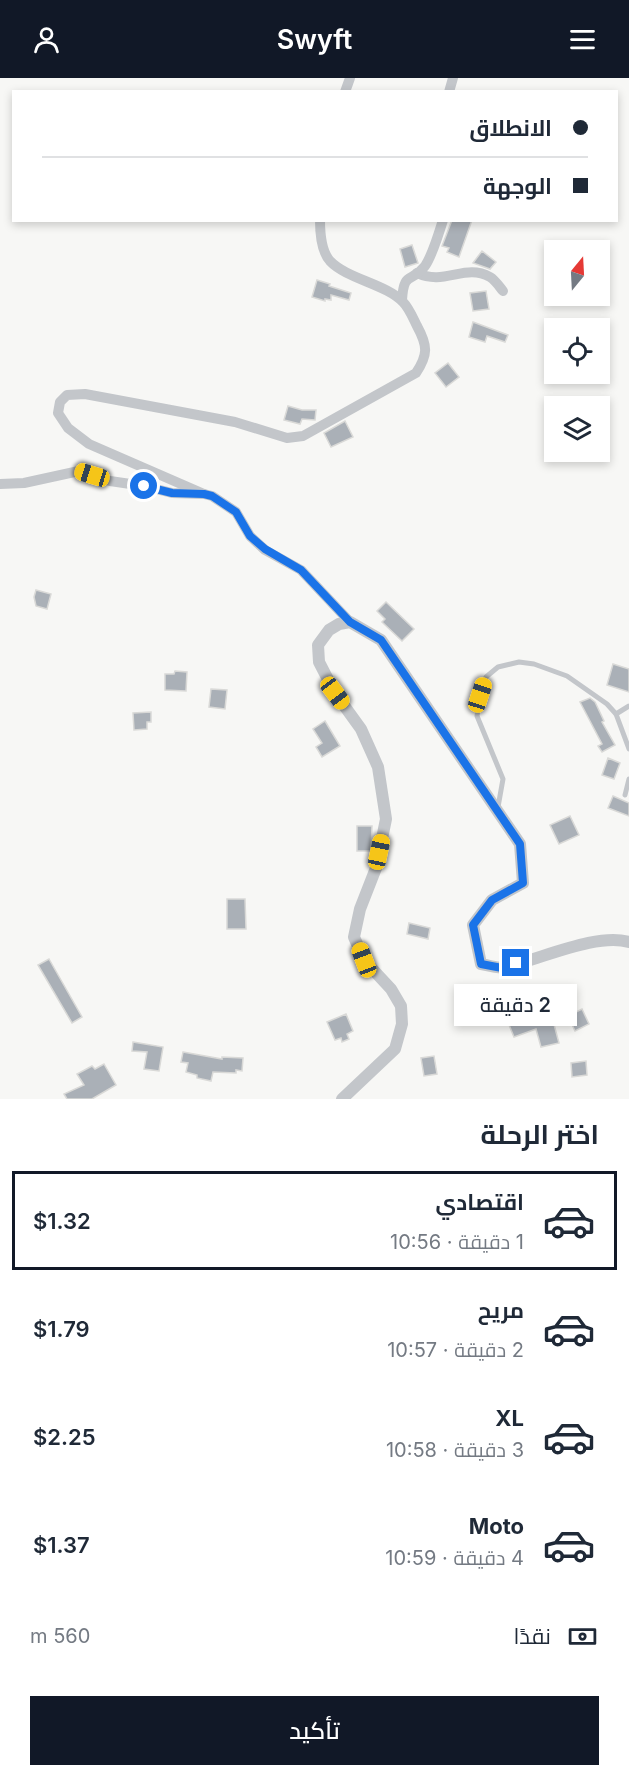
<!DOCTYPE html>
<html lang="ar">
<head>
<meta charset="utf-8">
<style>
	:root { --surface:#fff; --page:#f2f2f3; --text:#1f2937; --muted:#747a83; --line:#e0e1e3; --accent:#111827 }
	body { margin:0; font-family:Inter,Cairo,sans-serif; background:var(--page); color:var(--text); direction:rtl; height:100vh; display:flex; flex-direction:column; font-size:22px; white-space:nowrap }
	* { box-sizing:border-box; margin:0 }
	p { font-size:20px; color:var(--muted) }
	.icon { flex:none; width:33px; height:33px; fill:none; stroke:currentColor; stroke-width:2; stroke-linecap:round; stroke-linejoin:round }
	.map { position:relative; height:1021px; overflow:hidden; direction:ltr }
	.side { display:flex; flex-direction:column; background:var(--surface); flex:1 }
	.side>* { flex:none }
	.banner { position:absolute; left:12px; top:12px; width:606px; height:132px; border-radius:0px; box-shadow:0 3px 9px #0003; direction:rtl; display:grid; align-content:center; height:132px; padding:0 30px; background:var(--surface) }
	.needle { width:39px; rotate:18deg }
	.fabs { position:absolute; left:544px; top:162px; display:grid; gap:12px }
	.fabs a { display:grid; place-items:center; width:66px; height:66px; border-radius:0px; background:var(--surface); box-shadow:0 3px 9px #0003; font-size:30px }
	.end { position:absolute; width:27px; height:27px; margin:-14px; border:8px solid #1a73e8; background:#fff; box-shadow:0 0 0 3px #fff }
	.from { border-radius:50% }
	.bubble { position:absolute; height:42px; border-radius:0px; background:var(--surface); box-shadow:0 3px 9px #0003; font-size:20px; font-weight:600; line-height:42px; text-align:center; direction:rtl }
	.car { position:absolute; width:18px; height:36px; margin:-18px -9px; border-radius:8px; box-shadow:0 0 4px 2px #0007; background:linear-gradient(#f5c518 24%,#345 0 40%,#f5c518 0 76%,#345 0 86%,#f5c518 0) }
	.banner b { display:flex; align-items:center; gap:21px; height:57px; font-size:22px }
	.banner b+b { border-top:2px solid var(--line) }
	.banner i { width:15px; height:15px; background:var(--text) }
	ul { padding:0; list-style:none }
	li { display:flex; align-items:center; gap:18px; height:99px; margin:0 12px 9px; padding:0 18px; border:3px solid transparent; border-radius:0px }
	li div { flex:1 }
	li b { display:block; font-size:22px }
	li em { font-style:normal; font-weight:600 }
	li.active { border-color:var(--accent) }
	li>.icon { width:54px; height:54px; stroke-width:1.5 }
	h2 { padding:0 30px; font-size:27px; line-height:72px }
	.pay { display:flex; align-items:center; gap:15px; height:66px; padding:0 30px; font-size:22px }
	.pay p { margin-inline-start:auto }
	.action { display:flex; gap:12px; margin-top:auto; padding:12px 30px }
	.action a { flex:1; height:69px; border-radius:0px; background:var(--accent); color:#fff; font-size:24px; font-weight:600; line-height:69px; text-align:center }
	header { display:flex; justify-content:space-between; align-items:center; height:78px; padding:0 30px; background:var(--accent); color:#fff; font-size:27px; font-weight:600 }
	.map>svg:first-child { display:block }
	.building { fill:#aab0b7; stroke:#d9d9d7; stroke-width:1.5 }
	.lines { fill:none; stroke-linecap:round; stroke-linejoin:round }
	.service { stroke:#c3c6ca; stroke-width:5 }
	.minor { stroke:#c3c6ca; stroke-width:10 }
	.tertiary { stroke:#c3c6ca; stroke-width:12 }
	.route { stroke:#1a73e8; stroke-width:8 }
</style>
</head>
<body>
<header><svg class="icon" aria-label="menu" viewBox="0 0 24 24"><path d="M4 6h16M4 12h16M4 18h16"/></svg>Swyft<svg class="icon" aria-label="person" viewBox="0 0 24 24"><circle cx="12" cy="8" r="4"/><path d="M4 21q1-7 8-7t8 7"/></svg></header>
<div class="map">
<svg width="629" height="1021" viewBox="0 0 629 1021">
	<rect width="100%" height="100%" fill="#f7f7f5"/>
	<g class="building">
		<polygon points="452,142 472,142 459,179 447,174 449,170 442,168"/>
		<polygon points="412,167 418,185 405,189 400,171"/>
		<polygon points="482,173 496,184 490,191 473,185"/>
		<polygon points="317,202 330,206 329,208 351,215 349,222 331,217 331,222 325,221 325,223 312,219"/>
		<polygon points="486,213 489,231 473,233 470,215"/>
		<polygon points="473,244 508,257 505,264 487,258 485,264 469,259"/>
		<polygon points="448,285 459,299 446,309 435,295"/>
		<polygon points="288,328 302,332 316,332 315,342 302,341 300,346 284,342"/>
		<polygon points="345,343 353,359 331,369 324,355"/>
		<polygon points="36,512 51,516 47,531 36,528 34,519"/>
		<polygon points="386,524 414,551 402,563 382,544 385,541 377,533"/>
		<polygon points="613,586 629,591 629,614 607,607"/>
		<polygon points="175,593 187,594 186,613 165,612 165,596 174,596"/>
		<polygon points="211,611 227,612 225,631 209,629"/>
		<polygon points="590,620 595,624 604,643 602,644 615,667 602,674 598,668 602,666 580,624"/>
		<polygon points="151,634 151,644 147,644 147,651 134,652 133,635"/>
		<polygon points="325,643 340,668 322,679 316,669 322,665 313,651"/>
		<polygon points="608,680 620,685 614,701 602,697"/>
		<polygon points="613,718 629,725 629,738 608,730"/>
		<polygon points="570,738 579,757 559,766 550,747"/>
		<polygon points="357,748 372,748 371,773 357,773"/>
		<polygon points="227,821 245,821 246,851 227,851"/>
		<polygon points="409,845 430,850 428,861 407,856"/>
		<polygon points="49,881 82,939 72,945 38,887"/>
		<polygon points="551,926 556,937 552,939 559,965 541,969 536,951 514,959 507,942 525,936 526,938"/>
		<polygon points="582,931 589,946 575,953 568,938"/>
		<polygon points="346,936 353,953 347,956 349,961 342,964 341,960 335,962 327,944"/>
		<polygon points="133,964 163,969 159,993 144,991 147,974 132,973"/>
		<polygon points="183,974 222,981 222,979 243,980 242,993 236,992 236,995 213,994 211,1003 197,1000 197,997 186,994 188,985 181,984"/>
		<polygon points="434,978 437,996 424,998 421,980"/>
		<polygon points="586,983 587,997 572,999 571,985"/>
		<polygon points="104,986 116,1007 92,1021 67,1021 64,1016 84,1007 77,996 92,988 95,991"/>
	</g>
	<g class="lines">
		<g class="service">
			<polyline points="616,636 629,628"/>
			<polyline points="625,717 629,701"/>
			<polyline points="498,729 503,701 477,638 480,617 486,599 498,589 519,584 534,586 567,598 607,626 616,636 629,671"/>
		</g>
		<g class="minor">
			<polyline points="345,14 350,0"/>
			<polyline points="449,14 453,0"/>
			<path d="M417,195C445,208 465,185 490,199C495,202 499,208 503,213"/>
			<path d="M402,222C404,192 411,206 425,188C432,178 439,155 443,142"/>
			<polyline points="0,406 24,405 79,393 110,403 144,408 172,415 204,416 212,418 236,434 250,458 265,472 301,492 350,544"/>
			<path d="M204,416L89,366L68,350L58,335L60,324L67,317L85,316L235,344L287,360L303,358L416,295C428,277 428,268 417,248C413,240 409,230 403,224C386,206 347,201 330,183C321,173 320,155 320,142"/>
		</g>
		<path class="tertiary" d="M342,1021L395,971L402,946L401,928L391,911L364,882L354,859L360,831L376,790L386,741L378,689L361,651L335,615L319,584L318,567L329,552L339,546L350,544L381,562L520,766L523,805L492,822L473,847L481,886C488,887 497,891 504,889C537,883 596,854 629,864"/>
	</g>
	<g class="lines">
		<polyline class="route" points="144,408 172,415 204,416 212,418 236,434 250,458 265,471 301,492 350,544 381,562 520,766 523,805 492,822 473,847 481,886 502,890 516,885"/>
	</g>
</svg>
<div class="fabs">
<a><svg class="needle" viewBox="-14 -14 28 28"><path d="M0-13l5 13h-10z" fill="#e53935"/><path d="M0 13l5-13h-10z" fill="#747a83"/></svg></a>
<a><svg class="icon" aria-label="locate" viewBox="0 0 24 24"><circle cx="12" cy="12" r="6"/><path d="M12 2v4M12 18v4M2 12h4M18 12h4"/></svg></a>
<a><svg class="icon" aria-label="layers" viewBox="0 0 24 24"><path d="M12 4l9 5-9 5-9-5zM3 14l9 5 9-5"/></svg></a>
</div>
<i class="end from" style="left:144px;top:408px"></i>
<i class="end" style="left:516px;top:885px"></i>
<div class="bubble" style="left:454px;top:906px;width:123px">2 دقيقة</div>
<i class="car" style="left:92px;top:397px;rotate:287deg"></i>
<i class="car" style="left:335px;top:615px;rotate:143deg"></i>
<i class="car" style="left:480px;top:617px;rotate:18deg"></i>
<i class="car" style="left:379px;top:774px;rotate:12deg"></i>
<i class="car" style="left:364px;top:882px;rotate:339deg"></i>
<div class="banner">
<b><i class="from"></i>الانطلاق</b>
<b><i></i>الوجهة</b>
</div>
</div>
<section class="side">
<h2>اختر الرحلة</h2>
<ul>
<li class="active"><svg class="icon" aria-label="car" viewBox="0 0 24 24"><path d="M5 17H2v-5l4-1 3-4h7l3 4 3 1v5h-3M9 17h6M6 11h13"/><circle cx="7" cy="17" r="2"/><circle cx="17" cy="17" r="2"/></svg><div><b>اقتصادي</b><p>1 دقيقة · 10:56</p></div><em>$1.32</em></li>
<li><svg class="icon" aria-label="car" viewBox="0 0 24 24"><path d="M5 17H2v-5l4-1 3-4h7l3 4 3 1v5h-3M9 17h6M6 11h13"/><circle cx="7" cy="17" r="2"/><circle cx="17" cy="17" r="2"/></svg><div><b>مريح</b><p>2 دقيقة · 10:57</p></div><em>$1.79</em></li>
<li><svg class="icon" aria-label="car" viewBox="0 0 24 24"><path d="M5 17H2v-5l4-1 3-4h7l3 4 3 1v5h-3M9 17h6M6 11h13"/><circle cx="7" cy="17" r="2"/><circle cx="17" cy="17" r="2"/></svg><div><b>XL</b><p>3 دقيقة · 10:58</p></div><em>$2.25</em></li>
<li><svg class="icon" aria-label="car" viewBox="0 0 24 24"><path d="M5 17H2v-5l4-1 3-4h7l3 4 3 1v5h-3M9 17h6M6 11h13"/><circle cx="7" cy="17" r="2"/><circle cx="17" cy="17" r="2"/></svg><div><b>Moto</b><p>4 دقيقة · 10:59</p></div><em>$1.37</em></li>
</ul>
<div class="pay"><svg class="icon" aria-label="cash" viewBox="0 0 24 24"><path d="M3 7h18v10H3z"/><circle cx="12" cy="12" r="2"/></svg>نقدًا<p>560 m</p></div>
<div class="action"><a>تأكيد</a></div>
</section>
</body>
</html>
